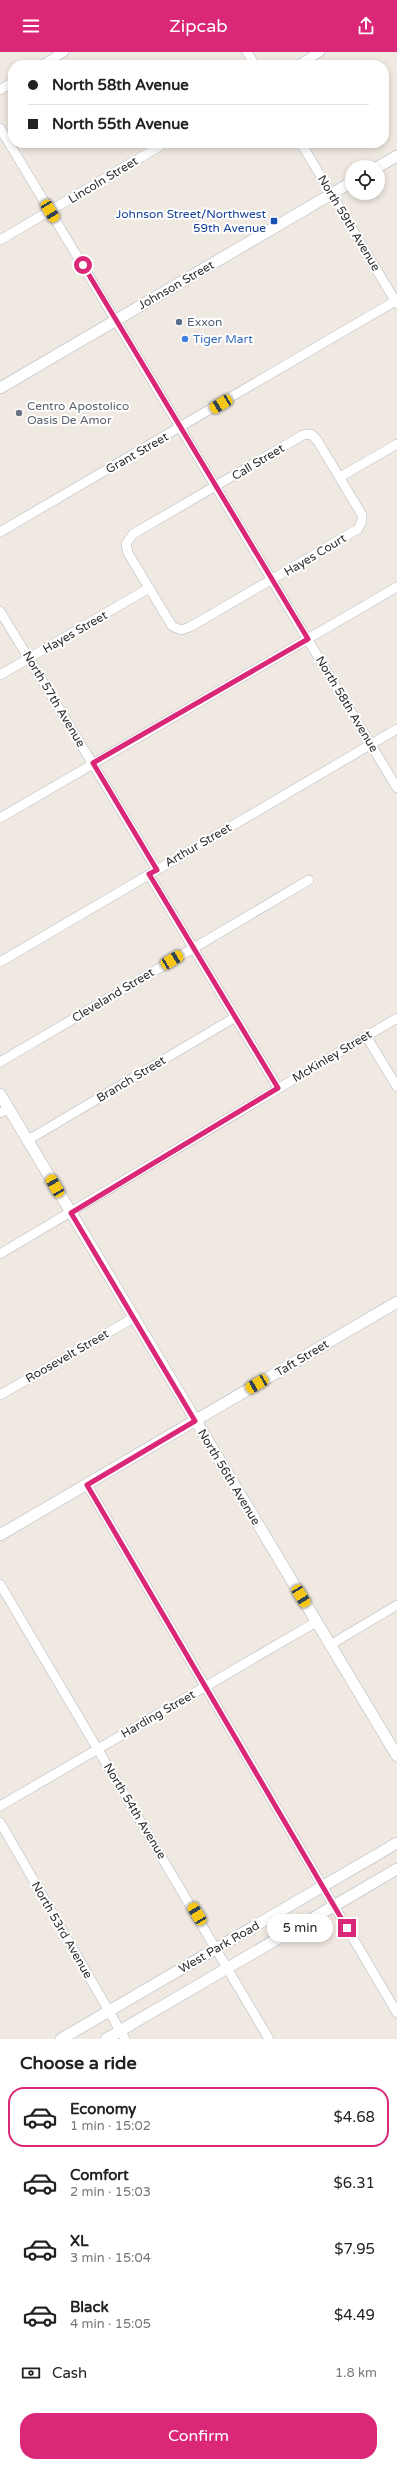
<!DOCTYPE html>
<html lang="en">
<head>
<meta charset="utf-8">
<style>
	:root { --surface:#fff; --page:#f6f6f6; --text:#222; --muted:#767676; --line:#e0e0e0; --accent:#db2777 }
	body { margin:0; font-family:"Varela Round",sans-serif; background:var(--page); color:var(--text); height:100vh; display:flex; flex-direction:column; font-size:15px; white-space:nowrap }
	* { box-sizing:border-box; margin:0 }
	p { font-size:13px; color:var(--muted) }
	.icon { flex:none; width:22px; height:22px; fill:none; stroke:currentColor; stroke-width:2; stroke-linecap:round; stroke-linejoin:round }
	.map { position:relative; height:1987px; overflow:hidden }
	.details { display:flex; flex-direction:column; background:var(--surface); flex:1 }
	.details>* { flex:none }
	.guide { position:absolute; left:8px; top:8px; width:381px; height:88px; border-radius:16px; box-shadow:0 2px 6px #0003; display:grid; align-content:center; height:88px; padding:0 20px; background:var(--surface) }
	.fabs { position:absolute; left:345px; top:108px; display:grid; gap:8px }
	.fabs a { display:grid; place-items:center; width:40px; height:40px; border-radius:50%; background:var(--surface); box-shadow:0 2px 6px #0003; font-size:20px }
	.end { position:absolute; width:18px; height:18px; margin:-9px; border:5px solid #db2777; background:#fff; box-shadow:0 0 0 2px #fff }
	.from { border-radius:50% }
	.bubble { position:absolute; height:28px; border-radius:14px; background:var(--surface); box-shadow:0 2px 6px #0003; font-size:13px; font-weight:600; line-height:28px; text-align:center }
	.car { position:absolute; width:12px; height:24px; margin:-12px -6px; border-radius:5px; box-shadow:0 0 3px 1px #0007; background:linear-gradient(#f5c518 24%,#345 0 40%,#f5c518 0 76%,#345 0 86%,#f5c518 0) }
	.guide b { display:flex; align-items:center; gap:14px; height:38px; font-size:15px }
	.guide b+b { border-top:1px solid var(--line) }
	.guide i { width:10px; height:10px; background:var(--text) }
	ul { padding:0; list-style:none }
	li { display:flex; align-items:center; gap:12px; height:60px; margin:0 8px 6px; padding:0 12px; border:2px solid transparent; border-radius:16px }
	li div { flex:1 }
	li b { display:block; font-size:15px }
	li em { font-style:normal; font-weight:600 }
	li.on { border-color:var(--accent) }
	li>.icon { width:36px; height:36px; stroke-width:1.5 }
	h2 { padding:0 20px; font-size:18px; line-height:48px }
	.pay { display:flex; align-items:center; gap:10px; height:44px; padding:0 20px; font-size:15px }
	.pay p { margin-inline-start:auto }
	.primary-button { display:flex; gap:8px; margin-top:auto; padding:8px 20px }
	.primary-button a { flex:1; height:46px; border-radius:16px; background:var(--accent); color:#fff; font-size:16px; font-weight:600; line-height:46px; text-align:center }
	header { display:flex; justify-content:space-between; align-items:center; height:52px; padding:0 20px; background:var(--accent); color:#fff; font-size:18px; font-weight:600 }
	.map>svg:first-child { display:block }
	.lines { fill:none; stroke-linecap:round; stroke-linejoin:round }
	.minor-casing { stroke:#b4b7c1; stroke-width:10 }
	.tertiary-casing { stroke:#b4b7c1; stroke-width:12 }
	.minor { stroke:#fff; stroke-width:9 }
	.tertiary { stroke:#fff; stroke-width:11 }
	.route { stroke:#db2777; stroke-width:5 }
	.transit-dot { fill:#1a4fb4; stroke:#fff; stroke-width:1.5 }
	.service-dot { fill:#5c6f8a; stroke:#fff; stroke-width:1.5 }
	.shop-dot { fill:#3f7fe0; stroke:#fff; stroke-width:1.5 }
	.worship-dot { fill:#6b7280; stroke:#fff; stroke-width:1.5 }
	.labels { text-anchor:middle; stroke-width:4; stroke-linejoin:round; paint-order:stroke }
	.street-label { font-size:12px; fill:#2e2e2e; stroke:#fff }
	.transit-label { font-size:12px; fill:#164399; stroke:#fff; text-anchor:end }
	.service-label { font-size:12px; fill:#4e5e75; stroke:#fff; text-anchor:start }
	.shop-label { font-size:12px; fill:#366cbe; stroke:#fff; text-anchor:start }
	.worship-label { font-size:12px; fill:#5b616d; stroke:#fff; text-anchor:start }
</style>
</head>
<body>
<header><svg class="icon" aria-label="menu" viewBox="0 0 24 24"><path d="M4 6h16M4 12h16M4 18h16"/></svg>Zipcab<svg class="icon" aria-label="share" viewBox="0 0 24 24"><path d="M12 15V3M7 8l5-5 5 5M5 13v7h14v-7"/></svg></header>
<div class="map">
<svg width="397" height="1987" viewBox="0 0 397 1987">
	<rect width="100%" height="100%" fill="#efe9e1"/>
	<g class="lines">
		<g class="minor-casing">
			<g id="minor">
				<polyline points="247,0 255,13"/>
				<polyline points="42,13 64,0"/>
				<polyline points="298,13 320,0"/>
				<polyline points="0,38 13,30"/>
				<polyline points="0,76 397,736"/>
				<polyline points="301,91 397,252"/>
				<polyline points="0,188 165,91"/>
				<polygon points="311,382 317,388 362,463 362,469 358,477 190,575 181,578 172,574 128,501 126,492 133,482 303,383"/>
				<polyline points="340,425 397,392"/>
				<polyline points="0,480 397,248"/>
				<polyline points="0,559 157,818"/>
				<polyline points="0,623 149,536"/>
				<polyline points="0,766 397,535"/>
				<polyline points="149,823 278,1036"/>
				<polyline points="0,910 397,677"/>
				<polyline points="366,984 397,1035"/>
				<polyline points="0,1010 309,828"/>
				<polyline points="0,1061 8,1057"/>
				<polyline points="28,1088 234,966"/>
				<polyline points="0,1202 397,966"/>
				<polyline points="0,1343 135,1265"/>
				<polyline points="87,1433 397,1961"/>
				<polyline points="0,1532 269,1987"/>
				<polyline points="330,1593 397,1553"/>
				<polyline points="0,1754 316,1570"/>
				<polyline points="0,1770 125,1987"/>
			</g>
		</g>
		<g class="tertiary-casing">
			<g id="tertiary">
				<polyline points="378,115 397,104"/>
				<polyline points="0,336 352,130"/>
				<polyline points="0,1042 397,1704"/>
				<polyline points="0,1483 397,1250"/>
				<polyline points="61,1987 397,1791"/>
				<polyline points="106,1987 397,1817"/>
			</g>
		</g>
		<use href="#minor" class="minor"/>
		<use href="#tertiary" class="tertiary"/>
	</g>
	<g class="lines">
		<polyline class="route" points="83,213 308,587 93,711 157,818 149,822 278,1036 71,1161 195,1369 87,1433 347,1876"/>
	</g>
	<rect class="transit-dot" x="270" y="165" width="8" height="8" rx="2"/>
	<circle class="service-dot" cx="179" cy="270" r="4"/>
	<circle class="shop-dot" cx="185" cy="287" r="4"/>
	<circle class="worship-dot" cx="19" cy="361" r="4"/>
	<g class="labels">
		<g class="street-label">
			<text transform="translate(103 128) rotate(-31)" y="4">Lincoln Street</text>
			<text transform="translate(349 171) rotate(59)" y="4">North 59th Avenue</text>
			<text transform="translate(176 233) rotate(-30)" y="4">Johnson Street</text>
			<text transform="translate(137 401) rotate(-30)" y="4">Grant Street</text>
			<text transform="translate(258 410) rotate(-31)" y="4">Call Street</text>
			<text transform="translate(315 503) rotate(-31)" y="4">Hayes Court</text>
			<text transform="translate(75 580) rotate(-30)" y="4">Hayes Street</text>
			<text transform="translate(54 647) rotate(59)" y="4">North 57th Avenue</text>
			<text transform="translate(347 652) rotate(59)" y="4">North 58th Avenue</text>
			<text transform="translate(198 793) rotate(-30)" y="4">Arthur Street</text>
			<text transform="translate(113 943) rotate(-31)" y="4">Cleveland Street</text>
			<text transform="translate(332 1004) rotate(-31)" y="4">McKinley Street</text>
			<text transform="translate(131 1027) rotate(-31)" y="4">Branch Street</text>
			<text transform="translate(67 1304) rotate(-30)" y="4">Roosevelt Street</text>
			<text transform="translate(302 1306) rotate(-31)" y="4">Taft Street</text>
			<text transform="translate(229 1425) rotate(59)" y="4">North 56th Avenue</text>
			<text transform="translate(158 1662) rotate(-30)" y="4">Harding Street</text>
			<text transform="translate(135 1759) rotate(59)" y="4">North 54th Avenue</text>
			<text transform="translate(62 1878) rotate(60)" y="4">North 53rd Avenue</text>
			<text transform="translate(219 1895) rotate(-30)" y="4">West Park Road</text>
		</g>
		<g class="transit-label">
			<text x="266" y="166">Johnson Street/Northwest<tspan x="266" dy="14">59th Avenue</tspan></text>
		</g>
		<g class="service-label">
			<text x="187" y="274">Exxon</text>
		</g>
		<g class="shop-label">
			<text x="193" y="291">Tiger Mart</text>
		</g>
		<g class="worship-label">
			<text x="27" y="358">Centro Apostolico<tspan x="27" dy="14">Oasis De Amor</tspan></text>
		</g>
	</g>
</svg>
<div class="fabs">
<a><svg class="icon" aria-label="locate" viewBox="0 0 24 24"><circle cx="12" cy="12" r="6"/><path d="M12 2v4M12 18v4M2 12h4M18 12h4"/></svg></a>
</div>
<i class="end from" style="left:83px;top:213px"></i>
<i class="end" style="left:347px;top:1876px"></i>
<div class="bubble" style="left:267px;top:1862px;width:66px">5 min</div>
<i class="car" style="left:50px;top:159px;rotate:149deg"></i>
<i class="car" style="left:221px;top:352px;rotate:239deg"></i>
<i class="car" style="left:172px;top:908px;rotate:59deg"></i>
<i class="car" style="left:55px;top:1134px;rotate:330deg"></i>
<i class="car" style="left:257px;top:1332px;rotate:240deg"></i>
<i class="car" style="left:301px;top:1544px;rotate:149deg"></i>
<i class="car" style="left:197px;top:1862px;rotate:329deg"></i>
<div class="guide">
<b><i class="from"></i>North 58th Avenue</b>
<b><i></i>North 55th Avenue</b>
</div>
</div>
<section class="details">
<h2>Choose a ride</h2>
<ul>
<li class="on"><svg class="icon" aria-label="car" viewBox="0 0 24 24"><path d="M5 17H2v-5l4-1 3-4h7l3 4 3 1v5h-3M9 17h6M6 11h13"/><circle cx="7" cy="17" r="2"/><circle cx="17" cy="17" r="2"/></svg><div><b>Economy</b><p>1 min · 15:02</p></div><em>$4.68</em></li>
<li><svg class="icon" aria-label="car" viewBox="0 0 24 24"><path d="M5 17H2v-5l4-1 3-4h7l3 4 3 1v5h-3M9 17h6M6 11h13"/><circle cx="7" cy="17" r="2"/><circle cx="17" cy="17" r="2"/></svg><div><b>Comfort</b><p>2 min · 15:03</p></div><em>$6.31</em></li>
<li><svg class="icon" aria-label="car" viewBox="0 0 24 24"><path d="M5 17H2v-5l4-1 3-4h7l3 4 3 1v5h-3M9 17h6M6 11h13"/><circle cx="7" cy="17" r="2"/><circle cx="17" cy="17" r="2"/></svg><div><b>XL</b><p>3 min · 15:04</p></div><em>$7.95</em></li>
<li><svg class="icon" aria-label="car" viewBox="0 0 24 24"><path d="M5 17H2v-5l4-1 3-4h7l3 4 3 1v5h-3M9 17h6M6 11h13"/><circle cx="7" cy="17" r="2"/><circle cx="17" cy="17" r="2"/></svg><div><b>Black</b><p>4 min · 15:05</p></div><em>$4.49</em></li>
</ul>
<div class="pay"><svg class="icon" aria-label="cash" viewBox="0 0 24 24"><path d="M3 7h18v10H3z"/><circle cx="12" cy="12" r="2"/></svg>Cash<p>1.8 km</p></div>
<div class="primary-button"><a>Confirm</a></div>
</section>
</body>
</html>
